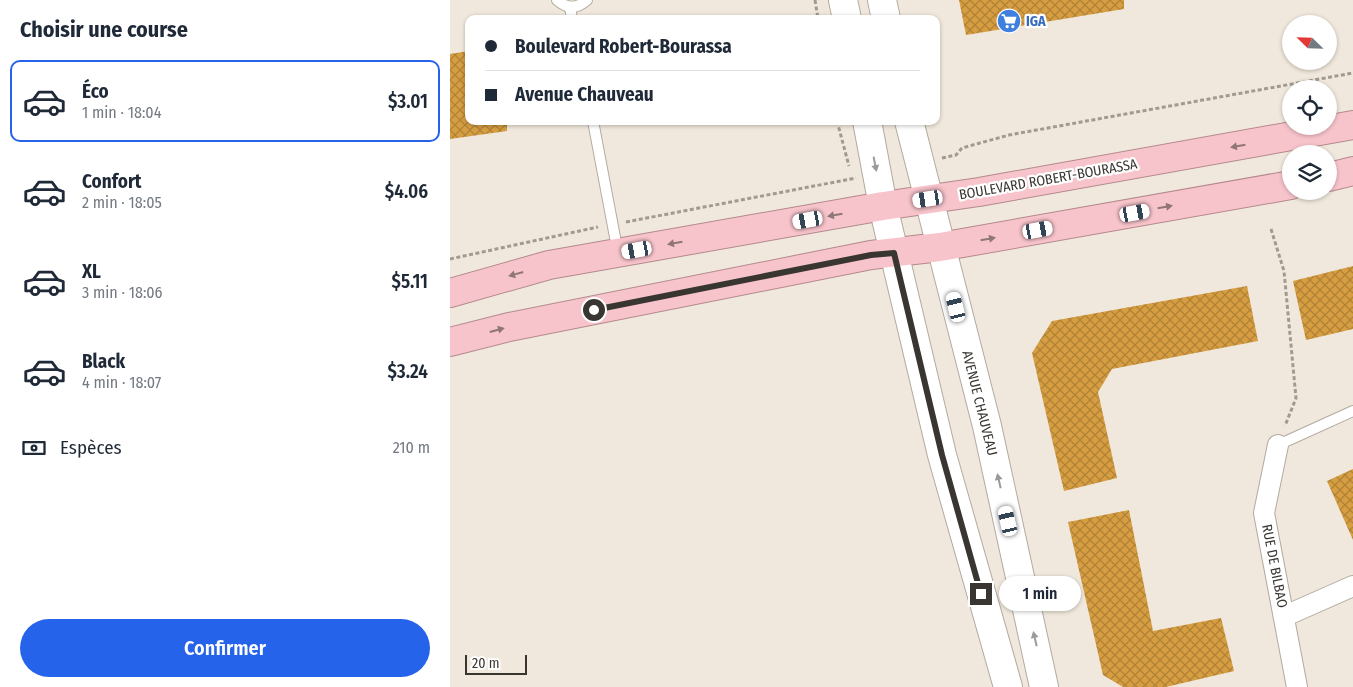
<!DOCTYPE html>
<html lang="fr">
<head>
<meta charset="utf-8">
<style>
	:root { --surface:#fff; --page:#f6f6f7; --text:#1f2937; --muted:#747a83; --line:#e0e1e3; --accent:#2563eb }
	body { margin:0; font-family:"Fira Sans Condensed",sans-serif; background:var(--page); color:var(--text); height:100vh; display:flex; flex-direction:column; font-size:19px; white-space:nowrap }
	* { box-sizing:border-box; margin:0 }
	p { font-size:16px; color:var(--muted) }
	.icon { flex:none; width:28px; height:28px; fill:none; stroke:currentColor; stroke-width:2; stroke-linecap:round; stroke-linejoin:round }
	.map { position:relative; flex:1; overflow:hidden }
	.side { display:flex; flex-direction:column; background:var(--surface); width:450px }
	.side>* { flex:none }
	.banner { position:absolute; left:15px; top:15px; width:475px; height:110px; border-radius:10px; box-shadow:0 1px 4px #0004; display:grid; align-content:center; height:110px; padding:0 20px; background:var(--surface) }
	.needle { width:32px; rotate:293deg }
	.tools { position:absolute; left:832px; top:15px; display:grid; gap:10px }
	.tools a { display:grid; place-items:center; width:55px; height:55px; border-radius:50%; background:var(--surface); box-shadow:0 1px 4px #0004; font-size:25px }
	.scale { position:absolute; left:15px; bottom:12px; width:62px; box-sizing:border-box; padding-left:5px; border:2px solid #393631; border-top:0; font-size:14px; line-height:18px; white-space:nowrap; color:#393631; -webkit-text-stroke:4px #fff; paint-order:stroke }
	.end { position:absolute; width:22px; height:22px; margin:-11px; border:6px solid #393631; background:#fff; box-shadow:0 0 0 2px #fff }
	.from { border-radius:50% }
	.bubble { position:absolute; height:35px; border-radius:18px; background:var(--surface); box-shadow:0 1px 4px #0004; font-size:16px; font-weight:600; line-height:35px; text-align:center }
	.car { position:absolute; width:15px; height:30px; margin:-15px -8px; border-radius:6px; box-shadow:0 0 4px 1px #0007; background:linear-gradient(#fff 24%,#345 0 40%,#fff 0 76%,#345 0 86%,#fff 0) }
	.banner b { display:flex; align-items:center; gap:18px; height:48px; font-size:19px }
	.banner b+b { border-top:1px solid var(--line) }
	.banner i { width:12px; height:12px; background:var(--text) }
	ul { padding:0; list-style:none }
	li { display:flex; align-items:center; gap:15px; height:82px; margin:0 10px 8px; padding:0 10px; border:2px solid transparent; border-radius:10px }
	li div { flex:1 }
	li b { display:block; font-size:19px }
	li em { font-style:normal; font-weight:600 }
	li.active { border-color:var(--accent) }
	li>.icon { width:45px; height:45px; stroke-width:1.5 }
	h2 { padding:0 20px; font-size:22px; line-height:60px }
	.pay { display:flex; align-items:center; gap:12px; height:55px; padding:0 20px; font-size:19px }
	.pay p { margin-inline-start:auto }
	.button { display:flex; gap:10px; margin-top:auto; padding:10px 20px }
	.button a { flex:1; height:58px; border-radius:30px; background:var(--accent); color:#fff; font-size:20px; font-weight:600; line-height:58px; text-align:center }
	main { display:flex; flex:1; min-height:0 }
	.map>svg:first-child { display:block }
	.building { fill:url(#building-cross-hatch) }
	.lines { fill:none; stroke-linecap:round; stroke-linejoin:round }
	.service-casing { stroke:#b2aa9f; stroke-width:12 }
	.minor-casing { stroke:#b2aa9f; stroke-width:22 }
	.secondary-casing { stroke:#b2aa9f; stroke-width:30 }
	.trunk-casing { stroke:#b4898d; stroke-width:30 }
	.path { stroke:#a09a91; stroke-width:3; stroke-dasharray:4 2.5; stroke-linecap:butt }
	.service { stroke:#fff; stroke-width:10 }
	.minor { stroke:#fff; stroke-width:20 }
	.secondary { stroke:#fff; stroke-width:28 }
	.trunk { stroke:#f8c4cc; stroke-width:28 }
	.oneway { fill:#8f7677 }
	.oneway2 { fill:#9c9a98 }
	.route { stroke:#393631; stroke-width:6 }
	.labels { text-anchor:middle; stroke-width:4.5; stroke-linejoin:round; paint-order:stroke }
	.shop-label { font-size:14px; font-weight:bold; fill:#366cbe; stroke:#fff; text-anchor:start }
	.street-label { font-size:14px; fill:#393631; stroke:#fff }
</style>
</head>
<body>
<main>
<section class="side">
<h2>Choisir une course</h2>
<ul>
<li class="active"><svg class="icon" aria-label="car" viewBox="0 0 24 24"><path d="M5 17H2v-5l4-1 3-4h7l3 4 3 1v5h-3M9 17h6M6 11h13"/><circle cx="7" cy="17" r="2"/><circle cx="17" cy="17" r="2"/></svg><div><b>Éco</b><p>1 min · 18:04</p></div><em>$3.01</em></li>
<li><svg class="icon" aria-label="car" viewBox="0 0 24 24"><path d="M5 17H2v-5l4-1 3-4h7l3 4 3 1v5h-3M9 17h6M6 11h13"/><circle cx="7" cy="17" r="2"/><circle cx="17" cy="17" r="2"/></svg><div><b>Confort</b><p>2 min · 18:05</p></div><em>$4.06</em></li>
<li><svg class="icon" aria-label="car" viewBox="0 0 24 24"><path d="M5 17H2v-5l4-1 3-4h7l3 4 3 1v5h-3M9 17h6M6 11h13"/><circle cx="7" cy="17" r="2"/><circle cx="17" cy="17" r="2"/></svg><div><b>XL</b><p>3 min · 18:06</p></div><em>$5.11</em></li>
<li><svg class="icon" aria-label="car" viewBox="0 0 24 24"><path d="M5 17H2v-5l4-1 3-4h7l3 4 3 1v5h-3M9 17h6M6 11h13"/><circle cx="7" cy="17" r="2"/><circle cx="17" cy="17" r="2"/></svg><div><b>Black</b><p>4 min · 18:07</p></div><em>$3.24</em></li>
</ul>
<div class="pay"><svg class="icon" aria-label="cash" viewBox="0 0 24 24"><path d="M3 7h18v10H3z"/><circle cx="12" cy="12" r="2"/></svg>Espèces<p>210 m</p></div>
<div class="button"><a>Confirmer</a></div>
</section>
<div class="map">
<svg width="903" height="687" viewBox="0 0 903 687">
	<defs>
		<pattern id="building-cross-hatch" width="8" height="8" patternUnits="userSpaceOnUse" patternTransform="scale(1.25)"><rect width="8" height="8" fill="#d79e41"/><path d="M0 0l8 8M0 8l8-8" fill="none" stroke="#af8237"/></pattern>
	</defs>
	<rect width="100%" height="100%" fill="#f0e8dc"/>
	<g class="building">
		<polygon points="509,0 674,0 674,9 516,35"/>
		<polygon points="19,51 19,121 57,121 57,131 0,139 0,54"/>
		<polygon points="903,266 903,329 856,340 843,281"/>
		<polygon points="797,286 808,341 662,369 648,392 667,478 614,491 582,353 602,321"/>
		<polygon points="903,469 903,540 877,481"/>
		<polygon points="679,510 703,631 771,618 784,671 716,687 673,687 653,675 618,522"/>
	</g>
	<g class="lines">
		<g class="service-casing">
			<g id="service">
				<path d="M107,0C117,9 127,9 137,0"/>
				<polyline points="120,7 122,19"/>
				<polyline points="143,121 168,253"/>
				<polyline points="828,445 903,411"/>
			</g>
		</g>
		<g class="minor-casing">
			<g id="minor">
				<polyline points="828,445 814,513 847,687"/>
				<polyline points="835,616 903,586"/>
			</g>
		</g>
		<g class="secondary-casing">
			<g id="secondary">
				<polyline points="393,0 397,19"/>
				<polyline points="432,0 436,19"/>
				<polyline points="417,121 433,206 492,455 558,687"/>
				<polyline points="459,121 537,426 594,687"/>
			</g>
		</g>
		<g class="trunk-casing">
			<g id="trunk">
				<polyline points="879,177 903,171"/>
				<polyline points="0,293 99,265 433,206 529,192 903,125"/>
				<polyline points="0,342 59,327 421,255 490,247 841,185"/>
			</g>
		</g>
		<g class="path">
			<polyline points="365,0 368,19"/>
			<polyline points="387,121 399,166"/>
			<polyline points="492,158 506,155 512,148 559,135 903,73"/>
			<polyline points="176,222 406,178"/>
			<polyline points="821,229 834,271 846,398 835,426"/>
			<polyline points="0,259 148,227"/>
		</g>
		<use href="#service" class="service"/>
		<use href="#minor" class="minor"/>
		<use href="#secondary" class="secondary"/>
		<use href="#trunk" class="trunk"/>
	</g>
	<defs><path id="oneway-solid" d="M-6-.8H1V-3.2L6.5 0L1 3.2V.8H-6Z" transform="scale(1.25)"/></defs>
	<g class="oneway">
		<use href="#oneway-solid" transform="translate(788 146) rotate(170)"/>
		<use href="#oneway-solid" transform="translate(715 207) rotate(-10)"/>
		<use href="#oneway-solid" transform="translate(385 215) rotate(170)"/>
		<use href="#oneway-solid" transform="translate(538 239) rotate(-10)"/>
		<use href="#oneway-solid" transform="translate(225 243) rotate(170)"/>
		<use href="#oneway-solid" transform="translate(66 274) rotate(164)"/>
		<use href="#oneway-solid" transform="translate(47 330) rotate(-15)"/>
	</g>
	<g class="oneway2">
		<use href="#oneway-solid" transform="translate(425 164) rotate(79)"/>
		<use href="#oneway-solid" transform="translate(549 481) rotate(-103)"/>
		<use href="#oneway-solid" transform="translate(585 639) rotate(-103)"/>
	</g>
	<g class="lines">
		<polyline class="route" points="144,310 421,255 444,253 492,455 531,594"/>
	</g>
	<defs>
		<g id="supermarket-disc" transform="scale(1.25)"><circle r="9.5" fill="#3f7fe0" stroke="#fff"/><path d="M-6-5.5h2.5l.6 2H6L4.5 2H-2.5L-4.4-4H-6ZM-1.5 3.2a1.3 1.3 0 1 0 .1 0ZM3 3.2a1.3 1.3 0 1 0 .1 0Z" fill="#fff"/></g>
	</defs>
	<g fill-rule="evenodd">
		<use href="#supermarket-disc" x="559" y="21"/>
	</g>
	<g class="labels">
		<g class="shop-label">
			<text x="576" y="26">IGA</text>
		</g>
		<g class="street-label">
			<text transform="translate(598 179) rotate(-10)" y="5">BOULEVARD ROBERT-BOURASSA</text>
			<text transform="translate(530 403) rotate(76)" y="5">AVENUE CHAUVEAU</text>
			<text transform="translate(825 566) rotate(79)" y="5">RUE DE BILBAO</text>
		</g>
	</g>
</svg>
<div class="tools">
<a><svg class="needle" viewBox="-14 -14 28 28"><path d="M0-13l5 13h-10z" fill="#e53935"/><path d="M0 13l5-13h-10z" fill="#747a83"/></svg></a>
<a><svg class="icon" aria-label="locate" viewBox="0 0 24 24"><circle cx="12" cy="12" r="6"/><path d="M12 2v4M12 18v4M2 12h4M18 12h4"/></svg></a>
<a><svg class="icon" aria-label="layers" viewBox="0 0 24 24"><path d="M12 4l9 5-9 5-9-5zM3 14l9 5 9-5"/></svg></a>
</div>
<div class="scale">20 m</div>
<i class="end from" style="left:144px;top:310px"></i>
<i class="end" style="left:531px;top:594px"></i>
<div class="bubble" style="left:549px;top:576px;width:82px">1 min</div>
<i class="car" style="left:478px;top:199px;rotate:261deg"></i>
<i class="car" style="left:685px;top:213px;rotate:80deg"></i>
<i class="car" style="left:358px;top:220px;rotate:260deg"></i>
<i class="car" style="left:588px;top:230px;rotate:80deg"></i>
<i class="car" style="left:187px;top:250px;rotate:260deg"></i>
<i class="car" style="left:506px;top:307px;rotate:346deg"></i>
<i class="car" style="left:558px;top:521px;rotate:347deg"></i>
<div class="banner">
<b><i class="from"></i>Boulevard Robert-Bourassa</b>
<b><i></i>Avenue Chauveau</b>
</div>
</div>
</main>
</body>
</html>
